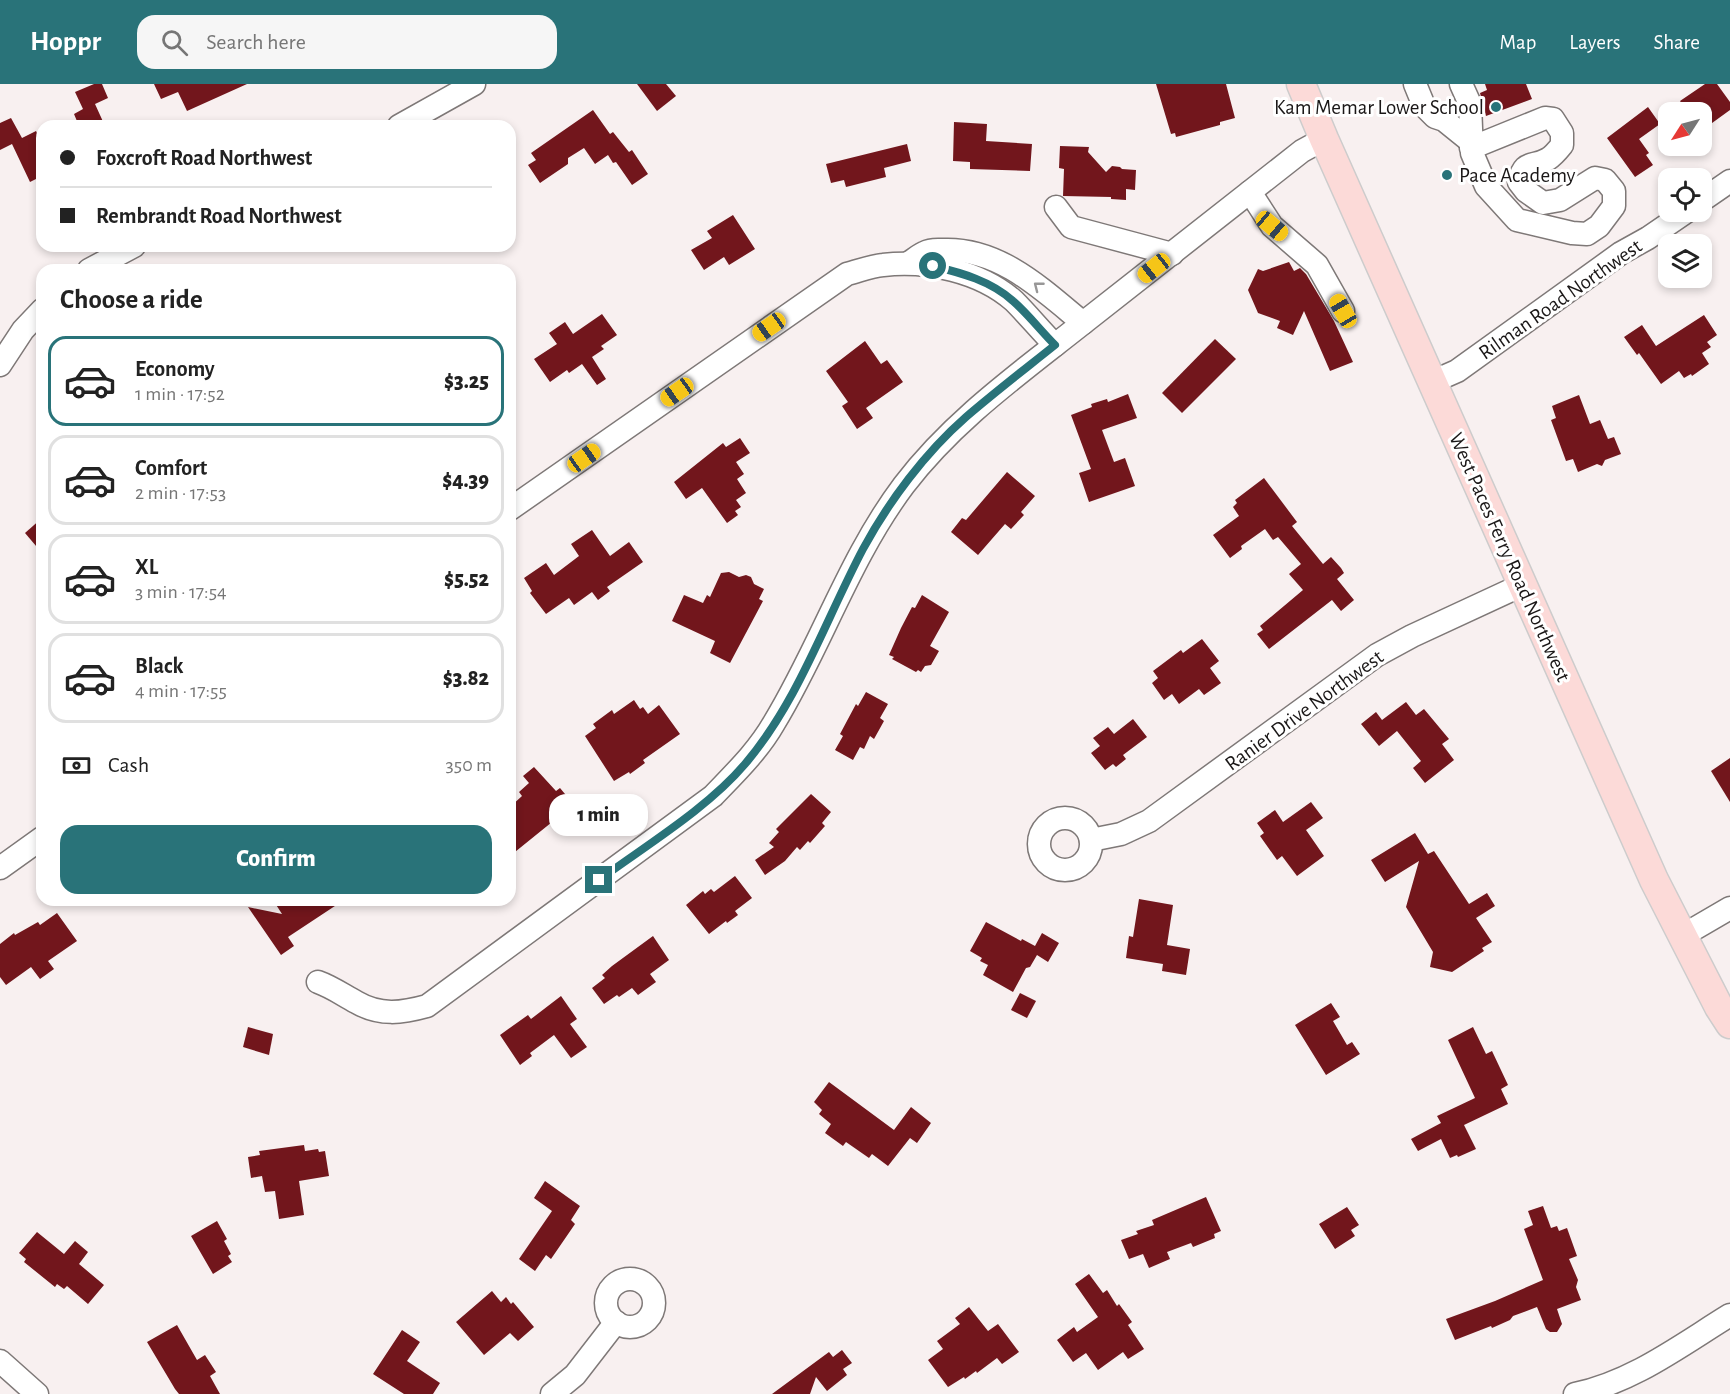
<!DOCTYPE html>
<html lang="en">
<head>
<meta charset="utf-8">
<style>
	:root { --surface:#fff; --page:#f6f6f6; --text:#222; --muted:#767676; --line:#e0e0e0; --accent:#297379 }
	body { margin:0; font-family:"Alegreya Sans",sans-serif; background:var(--page); color:var(--text); height:100vh; display:flex; flex-direction:column; font-size:22px; white-space:nowrap }
	* { box-sizing:border-box; margin:0 }
	p { font-size:20px; color:var(--muted) }
	.icon { flex:none; width:33px; height:33px; fill:none; stroke:currentColor; stroke-width:2; stroke-linecap:round; stroke-linejoin:round }
	.map { position:relative; flex:1; overflow:hidden }
	.side { position:absolute; left:36px; top:180px; width:480px; height:642px; display:flex; flex-direction:column; background:var(--surface); border-radius:18px; box-shadow:0 3px 9px #0003 }
	.side>* { flex:none }
	.hud { position:absolute; left:36px; top:36px; width:480px; height:132px; border-radius:18px; box-shadow:0 3px 9px #0003; display:grid; align-content:center; height:132px; padding:0 24px; background:var(--surface) }
	.needle { width:39px; rotate:234deg }
	.fabs { position:absolute; left:1658px; top:18px; display:grid; gap:12px }
	.fabs a { display:grid; place-items:center; width:54px; height:54px; border-radius:12px; background:var(--surface); box-shadow:0 3px 9px #0003; font-size:30px }
	.end { position:absolute; width:27px; height:27px; margin:-14px; border:8px solid #297379; background:#fff; box-shadow:0 0 0 3px #fff }
	.from { border-radius:50% }
	.bubble { position:absolute; height:42px; border-radius:18px; background:var(--surface); box-shadow:0 3px 9px #0003; font-size:20px; font-weight:800; line-height:42px; text-align:center }
	.car { position:absolute; width:18px; height:36px; margin:-18px -9px; border-radius:8px; box-shadow:0 0 4px 2px #0007; background:linear-gradient(#f5c518 24%,#345 0 40%,#f5c518 0 76%,#345 0 86%,#f5c518 0) }
	.hud b { display:flex; align-items:center; gap:21px; height:57px; font-size:22px }
	.hud b+b { border-top:2px solid var(--line) }
	.hud i { width:15px; height:15px; background:var(--text) }
	ul { padding:0; list-style:none }
	li { display:flex; align-items:center; gap:18px; height:90px; margin:0 12px 9px; padding:0 12px; border:3px solid var(--line); border-radius:18px }
	li div { flex:1 }
	li b { display:block; font-size:22px }
	li em { font-style:normal; font-weight:800 }
	li.active { border-color:var(--accent) }
	li>.icon { width:54px; height:54px; stroke-width:1.5 }
	h2 { padding:0 24px; font-size:27px; line-height:72px }
	.pay { display:flex; align-items:center; gap:15px; height:66px; padding:0 24px; font-size:22px }
	.pay p { margin-inline-start:auto }
	.button { display:flex; gap:12px; margin-top:auto; padding:12px 24px }
	.button a { flex:1; height:69px; border-radius:18px; background:var(--accent); color:#fff; font-size:24px; font-weight:800; line-height:69px; text-align:center }
	header { display:flex; align-items:center; gap:36px; box-sizing:border-box; height:84px; padding:0 30px; background:var(--accent); color:#fff }
	header strong { font-size:28px }
	nav { display:flex; gap:33px; margin-inline-start:auto; font-size:21px }
	.search { width:420px; height:54px; background:var(--page); display:flex; align-items:center; gap:15px; box-sizing:border-box; padding:0 21px; border-radius:18px; color:var(--muted); font-size:22px }
	.map>svg:first-child { display:block }
	.building { fill:#72161c }
	.lines { fill:none; stroke-linecap:round; stroke-linejoin:round }
	.minor-casing { stroke:#7e7877; stroke-width:25 }
	.major-casing { stroke:#cdcccc; stroke-width:31 }
	.minor { stroke:#fff; stroke-width:22 }
	.major { stroke:#fcdad8; stroke-width:28 }
	.oneway { stroke:#989797 }
	.route { stroke:#297379; stroke-width:8 }
	.poi-dot { fill:#297379; stroke:#fff; stroke-width:2 }
	.labels { text-anchor:middle; stroke-width:6; stroke-linejoin:round; paint-order:stroke }
	.poi-label { font-size:21px; fill:#1a1717; stroke:#fff; text-anchor:end }
	.street-label { font-size:21px; fill:#1a1717; stroke:#fff }
</style>
</head>
<body>
<header>
<strong>Hoppr</strong>
<div class="search"><svg class="icon" aria-label="search" viewBox="0 0 24 24"><circle cx="10" cy="10" r="6"/><path d="M15 15l6 6"/></svg>Search here</div>
<nav><a>Map</a><a>Layers</a><a>Share</a></nav>
</header>
<div class="map">
<svg width="1730" height="1310" viewBox="0 0 1730 1310">
	<rect width="100%" height="100%" fill="#f8f0f0"/>
	<g class="building">
		<polygon points="94,0 102,0 108,14 95,20 105,42 79,42 74,30 83,25 75,8"/>
		<polygon points="154,0 247,0 187,27 178,8 161,15"/>
		<polygon points="637,0 666,0 676,12 657,27"/>
		<polygon points="1156,0 1226,0 1235,34 1220,38 1220,41 1176,53 1175,49 1171,50"/>
		<polygon points="1485,0 1526,0 1532,15 1486,32 1480,9 1487,6"/>
		<polygon points="1705,0 1717,0 1730,18 1730,26 1701,47 1701,28 1668,28 1682,20 1680,17"/>
		<polygon points="1648,23 1660,40 1639,55 1649,69 1646,71 1653,81 1635,93 1607,54"/>
		<polygon points="593,26 610,50 613,48 629,68 632,66 648,90 632,101 616,78 613,79 608,71 595,80 584,64 568,74 568,80 540,99 528,81 536,76 531,69"/>
		<polygon points="11,34 22,54 36,47 42,60 42,92 30,98 12,60 0,66 0,39"/>
		<polygon points="954,38 987,40 986,57 1032,60 1030,87 970,85 970,78 953,77"/>
		<polygon points="907,60 911,77 884,84 886,93 846,103 844,96 831,99 826,80"/>
		<polygon points="1060,62 1089,63 1088,68 1106,88 1112,82 1120,83 1122,85 1136,86 1135,106 1126,105 1126,116 1111,115 1111,113 1063,112 1064,85 1059,84"/>
		<polygon points="733,131 755,165 729,181 724,173 704,186 691,166 712,154 707,147"/>
		<polygon points="1289,178 1294,187 1300,184 1306,190 1334,237 1353,278 1330,287 1304,227 1293,251 1277,244 1280,237 1258,229 1248,206 1258,185 1263,187"/>
		<polygon points="602,230 617,251 601,262 604,265 592,273 606,295 597,301 582,280 569,289 567,286 550,298 534,275 557,260 549,249 565,238 573,250"/>
		<polygon points="1704,231 1717,251 1707,258 1711,263 1702,269 1709,280 1692,292 1691,290 1684,294 1679,287 1661,300 1639,269 1637,271 1624,253 1642,241 1656,262"/>
		<polygon points="1215,255 1236,275 1182,329 1162,309"/>
		<polygon points="865,257 881,280 887,276 903,298 866,324 873,334 857,345 842,322 848,318 826,287"/>
		<polygon points="1128,310 1137,334 1102,346 1114,378 1125,374 1135,402 1089,418 1079,389 1091,385 1071,331 1092,323 1091,320 1107,315 1108,318"/>
		<polygon points="1579,311 1590,340 1600,336 1608,355 1614,353 1621,370 1605,376 1602,382 1597,380 1578,388 1573,375 1566,377 1551,336 1556,334 1552,322"/>
		<polygon points="740,354 750,369 736,378 744,390 737,395 746,409 736,416 741,423 735,427 738,431 727,439 702,404 686,415 674,398 723,359 726,363"/>
		<polygon points="1007,388 1035,412 1021,428 1024,431 1011,445 1005,440 978,471 951,448 962,434 966,436"/>
		<polygon points="1264,394 1297,438 1292,442 1323,480 1331,473 1341,484 1344,489 1337,495 1354,516 1341,527 1332,516 1269,565 1257,550 1263,546 1260,542 1303,506 1289,490 1301,480 1278,453 1273,456 1265,445 1241,462 1242,465 1230,474 1213,451 1239,432 1233,423 1237,419 1235,416"/>
		<polygon points="42,434 42,469 25,449"/>
		<polygon points="592,446 610,472 629,458 643,478 607,503 610,507 598,516 592,508 574,521 569,514 546,530 530,509 532,507 524,494 546,479 554,491 579,472 571,460"/>
		<polygon points="729,488 739,493 746,491 751,493 754,500 764,505 759,515 763,517 730,579 710,569 715,557 672,537 684,511 703,519 707,511 710,513 721,489"/>
		<polygon points="922,511 949,528 930,562 939,567 931,581 925,582 921,588 918,586 916,588 892,575 894,573 889,571 901,544 912,523 915,524"/>
		<polygon points="1202,555 1219,577 1210,584 1221,599 1204,611 1199,605 1179,620 1172,610 1164,616 1152,599 1158,594 1153,587 1181,566 1183,569"/>
		<polygon points="866,608 888,620 880,634 884,637 874,655 870,652 864,665 860,663 853,676 835,666 843,652 840,650 856,620 858,622"/>
		<polygon points="634,616 640,625 643,623 648,630 659,621 680,650 643,676 645,679 630,690 629,688 614,697 585,652 596,644 593,640 612,626 614,630"/>
		<polygon points="1406,618 1416,631 1424,625 1449,655 1442,660 1454,676 1425,699 1413,684 1421,677 1397,647 1379,662 1361,640 1376,628 1382,636"/>
		<polygon points="1133,635 1147,653 1123,671 1126,675 1116,683 1113,680 1105,686 1091,669 1100,662 1093,654 1108,643 1114,650"/>
		<polygon points="1730,674 1730,718 1711,687"/>
		<polygon points="534,683 556,707 560,704 580,728 564,741 557,734 510,772 510,723 522,712 519,708 529,699 523,692"/>
		<polygon points="811,710 831,728 822,739 825,742 810,759 808,757 800,766 797,763 785,777 765,791 755,776 774,763 769,759 779,748 776,745"/>
		<polygon points="1311,718 1323,734 1306,746 1324,772 1297,792 1282,772 1277,776 1260,752 1264,749 1257,739 1275,726 1283,738"/>
		<polygon points="1415,749 1428,770 1434,767 1469,820 1487,809 1495,822 1476,834 1492,858 1482,864 1484,867 1452,888 1430,883 1433,868 1406,823 1419,777 1385,798 1371,776"/>
		<polygon points="735,792 752,814 735,827 738,831 727,839 726,837 709,850 686,821 703,807 705,810 711,805 714,808"/>
		<polygon points="1139,815 1173,821 1167,861 1190,865 1186,891 1162,887 1163,880 1126,874 1129,852 1133,853"/>
		<polygon points="273,816 344,816 288,853 294,862 281,871 248,823 282,830"/>
		<polygon points="57,829 77,857 48,877 54,885 40,895 31,883 6,901 0,893 0,860 14,849 15,851 38,838 40,841"/>
		<polygon points="986,838 1021,857 1022,855 1035,862 1042,849 1059,859 1048,878 1037,871 1030,883 1026,884 1013,908 983,891 988,881 980,877 982,874 970,867"/>
		<polygon points="653,852 669,876 650,890 656,898 638,911 632,904 619,913 617,911 604,920 592,904 605,894 602,891 612,882"/>
		<polygon points="1020,909 1036,917 1027,934 1011,926"/>
		<polygon points="561,912 577,935 570,940 587,963 571,974 554,951 530,969 532,972 520,981 500,951 528,931 531,935"/>
		<polygon points="1331,919 1340,933 1333,937 1347,961 1352,958 1360,970 1326,991 1295,941"/>
		<polygon points="248,943 273,950 269,971 243,963"/>
		<polygon points="1473,943 1486,970 1492,967 1508,1001 1501,1005 1508,1020 1464,1041 1476,1065 1458,1073 1457,1071 1450,1074 1441,1055 1418,1067 1411,1055 1441,1039 1437,1032 1475,1014 1448,956"/>
		<polygon points="829,998 894,1046 911,1023 931,1039 917,1059 910,1054 888,1082 872,1070 869,1074 846,1058 843,1062 825,1049 831,1040 819,1030 822,1026 814,1018"/>
		<polygon points="304,1061 305,1067 318,1065 319,1068 325,1067 329,1092 299,1097 304,1131 279,1135 275,1107 265,1108 262,1092 251,1094 248,1073 260,1071 259,1067"/>
		<polygon points="545,1097 580,1122 571,1136 575,1140 551,1175 546,1171 535,1187 519,1175 552,1127 534,1114"/>
		<polygon points="1206,1113 1221,1147 1214,1150 1215,1154 1193,1163 1191,1159 1167,1168 1170,1175 1149,1184 1143,1170 1129,1175 1121,1156 1138,1150 1136,1147 1154,1141 1152,1136"/>
		<polygon points="1543,1122 1551,1144 1557,1142 1559,1147 1567,1144 1577,1172 1569,1175 1578,1196 1576,1203 1581,1216 1557,1225 1562,1240 1557,1248 1550,1248 1546,1245 1537,1223 1513,1232 1510,1236 1492,1244 1491,1242 1455,1256 1446,1235 1495,1217 1543,1196 1524,1145 1533,1141 1528,1127"/>
		<polygon points="1347,1123 1359,1141 1351,1146 1355,1152 1335,1165 1319,1140"/>
		<polygon points="217,1137 227,1155 224,1157 231,1170 228,1172 232,1178 213,1190 191,1152"/>
		<polygon points="37,1148 64,1170 75,1157 88,1168 79,1180 104,1201 88,1220 67,1202 64,1205 57,1200 55,1203 24,1178 26,1175 19,1169"/>
		<polygon points="1089,1190 1103,1209 1107,1206 1117,1222 1119,1220 1132,1238 1128,1241 1144,1265 1128,1275 1123,1268 1098,1286 1086,1269 1073,1278 1057,1256 1074,1243 1077,1248 1098,1233 1075,1200"/>
		<polygon points="492,1207 501,1218 506,1213 511,1220 513,1218 534,1243 518,1257 510,1249 484,1271 456,1238"/>
		<polygon points="969,1223 988,1247 998,1240 1019,1268 1002,1280 997,1274 977,1289 976,1287 965,1295 964,1293 948,1303 928,1276 943,1265 937,1257 960,1240 955,1234"/>
		<polygon points="177,1241 197,1276 205,1271 216,1288 210,1292 220,1310 179,1310 175,1305 147,1258"/>
		<polygon points="402,1246 420,1258 407,1277 440,1299 433,1310 404,1310 373,1290"/>
		<polygon points="842,1266 852,1279 843,1285 847,1291 827,1307 816,1293 810,1310 772,1310 829,1268 833,1273"/>
	</g>
	<g class="lines">
		<g class="minor-casing">
			<g id="minor">
				<polyline points="1415,0 1424,22 1435,33 1444,36 1470,57"/>
				<path d="M1461,0L1470,20L1472,69L1486,102L1517,136L1572,149L1587,150L1599,142L1614,122V107L1605,96L1595,94L1560,116L1543,119L1526,107L1519,98C1524,75 1532,84 1548,75C1553,72 1558,66 1562,61V49L1553,35L1545,34L1471,64"/>
				<polyline points="399,42 474,0"/>
				<polyline points="1250,108 1272,142 1317,181 1343,227"/>
				<polyline points="1701,117 1730,97"/>
				<polyline points="1056,123 1071,143 1172,170"/>
				<path d="M910,178C915,175 920,170 926,168C931,165 938,166 944,166C1000,164 1043,206 1083,239"/>
				<polyline points="89,186 134,162"/>
				<polyline points="0,281 23,246 42,226"/>
				<polyline points="1432,298 1457,287 1621,169 1648,154 1686,128"/>
				<path d="M510,425L847,190C859,187 871,182 883,181C927,176 980,187 1014,217C1028,231 1041,247 1055,261"/>
				<circle cx="1065" cy="760" r="26"/>
				<polyline points="1091,756 1121,750 1149,737 1377,571 1412,552 1522,501"/>
				<polyline points="0,784 42,754"/>
				<polyline points="1682,852 1730,824"/>
				<path d="M318,898C332,903 343,911 356,918C380,932 402,929 427,922L713,712C735,689 758,667 774,639C821,562 849,474 904,401C952,338 1016,292 1078,243C1152,184 1227,126 1302,67L1324,55"/>
				<circle cx="630" cy="1219" r="24"/>
				<polyline points="0,1277 37,1310"/>
				<polyline points="552,1310 575,1291 616,1238"/>
				<path d="M1575,1310C1633,1298 1681,1261 1730,1231"/>
			</g>
		</g>
		<g class="major-casing">
			<polyline id="major" points="1301,0 1324,55 1654,796 1719,923 1730,940"/>
		</g>
		<use href="#minor" class="minor"/>
		<use href="#major" class="major"/>
	</g>
	<defs><path id="oneway-chevron" d="M-2-3.5L2.5 0L-2 3.5" fill="none" stroke-width="1.6" stroke-linecap="round" stroke-linejoin="round" transform="scale(1.5)"/></defs>
	<use class="oneway" href="#oneway-chevron" transform="translate(1038 202) rotate(-142)"/>
	<g class="lines">
		<path class="route" d="M599,796C645,762 708,724 745,680C798,618 825,537 863,465C889,417 925,369 966,333C995,308 1025,285 1055,261C1041,247 1028,230 1013,217C991,197 962,189 933,182"/>
	</g>
	<g class="poi-dot">
		<circle cx="1496" cy="23" r="6"/>
		<circle cx="1447" cy="91" r="6"/>
	</g>
	<g class="labels">
		<g class="poi-label">
			<text x="1484" y="30">Kam Memar Lower School</text>
			<text x="1459" y="98" text-anchor="start">Pace Academy</text>
		</g>
		<g class="street-label">
			<text transform="translate(1560 215) rotate(-35)" y="7">Rilman Road Northwest</text>
			<text transform="translate(1510 473) rotate(66)" y="7">West Paces Ferry Road Northwest</text>
			<text transform="translate(1304 626) rotate(-36)" y="7">Ranier Drive Northwest</text>
		</g>
	</g>
</svg>
<div class="fabs">
<a><svg class="needle" viewBox="-14 -14 28 28"><path d="M0-13l5 13h-10z" fill="#e53935"/><path d="M0 13l5-13h-10z" fill="#767676"/></svg></a>
<a><svg class="icon" aria-label="locate" viewBox="0 0 24 24"><circle cx="12" cy="12" r="6"/><path d="M12 2v4M12 18v4M2 12h4M18 12h4"/></svg></a>
<a><svg class="icon" aria-label="layers" viewBox="0 0 24 24"><path d="M12 4l9 5-9 5-9-5zM3 14l9 5 9-5"/></svg></a>
</div>
<i class="end from" style="left:933px;top:182px"></i>
<i class="end" style="left:599px;top:796px"></i>
<div class="bubble" style="left:549px;top:710px;width:99px">1 min</div>
<i class="car" style="left:1272px;top:142px;rotate:130deg"></i>
<i class="car" style="left:1154px;top:184px;rotate:232deg"></i>
<i class="car" style="left:1343px;top:227px;rotate:330deg"></i>
<i class="car" style="left:769px;top:243px;rotate:235deg"></i>
<i class="car" style="left:677px;top:308px;rotate:235deg"></i>
<i class="car" style="left:584px;top:374px;rotate:55deg"></i>
<div class="hud">
<b><i class="from"></i>Foxcroft Road Northwest</b>
<b><i></i>Rembrandt Road Northwest</b>
</div>
<section class="side">
<h2>Choose a ride</h2>
<ul>
<li class="active"><svg class="icon" aria-label="car" viewBox="0 0 24 24"><path d="M5 17H2v-5l4-1 3-4h7l3 4 3 1v5h-3M9 17h6M6 11h13"/><circle cx="7" cy="17" r="2"/><circle cx="17" cy="17" r="2"/></svg><div><b>Economy</b><p>1 min · 17:52</p></div><em>$3.25</em></li>
<li><svg class="icon" aria-label="car" viewBox="0 0 24 24"><path d="M5 17H2v-5l4-1 3-4h7l3 4 3 1v5h-3M9 17h6M6 11h13"/><circle cx="7" cy="17" r="2"/><circle cx="17" cy="17" r="2"/></svg><div><b>Comfort</b><p>2 min · 17:53</p></div><em>$4.39</em></li>
<li><svg class="icon" aria-label="car" viewBox="0 0 24 24"><path d="M5 17H2v-5l4-1 3-4h7l3 4 3 1v5h-3M9 17h6M6 11h13"/><circle cx="7" cy="17" r="2"/><circle cx="17" cy="17" r="2"/></svg><div><b>XL</b><p>3 min · 17:54</p></div><em>$5.52</em></li>
<li><svg class="icon" aria-label="car" viewBox="0 0 24 24"><path d="M5 17H2v-5l4-1 3-4h7l3 4 3 1v5h-3M9 17h6M6 11h13"/><circle cx="7" cy="17" r="2"/><circle cx="17" cy="17" r="2"/></svg><div><b>Black</b><p>4 min · 17:55</p></div><em>$3.82</em></li>
</ul>
<div class="pay"><svg class="icon" aria-label="cash" viewBox="0 0 24 24"><path d="M3 7h18v10H3z"/><circle cx="12" cy="12" r="2"/></svg>Cash<p>350 m</p></div>
<div class="button"><a>Confirm</a></div>
</section>
</div>
</body>
</html>
